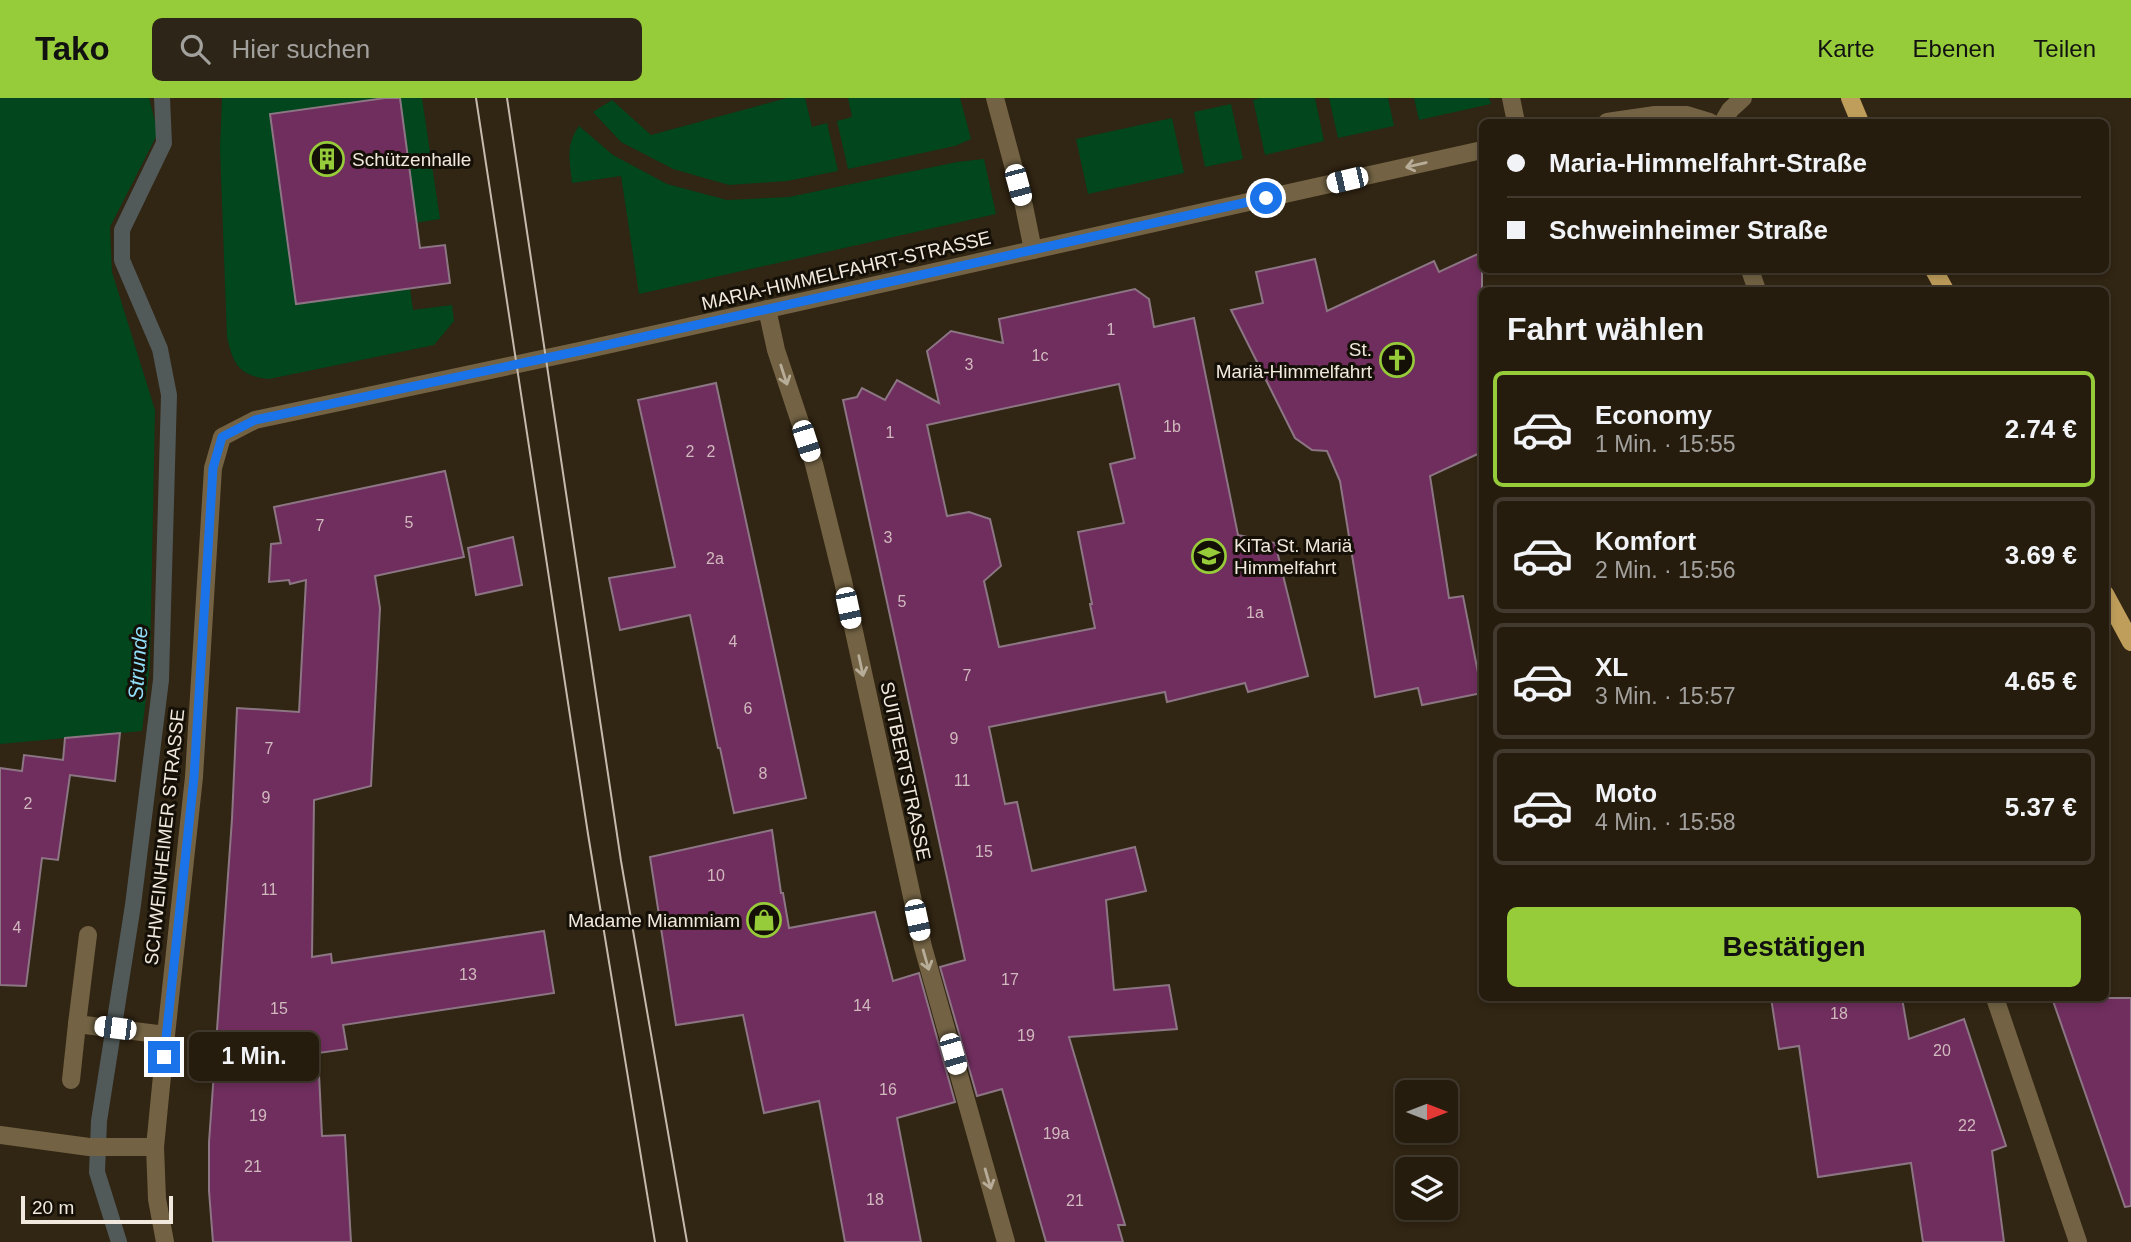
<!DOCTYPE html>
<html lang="de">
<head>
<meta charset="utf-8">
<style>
	:root { --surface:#251c0e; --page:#2d2517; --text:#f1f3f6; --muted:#a3a19e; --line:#423a2e; --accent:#96cc39 }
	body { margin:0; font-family:Helvetica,sans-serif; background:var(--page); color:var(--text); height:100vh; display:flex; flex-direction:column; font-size:26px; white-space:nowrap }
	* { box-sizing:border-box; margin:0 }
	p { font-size:23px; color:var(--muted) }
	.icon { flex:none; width:38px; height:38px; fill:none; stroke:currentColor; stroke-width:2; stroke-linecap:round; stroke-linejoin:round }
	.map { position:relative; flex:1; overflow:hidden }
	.panel { position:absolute; left:1479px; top:189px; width:630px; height:714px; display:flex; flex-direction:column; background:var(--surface); border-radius:10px; box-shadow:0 4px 10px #0003,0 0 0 2px var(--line) }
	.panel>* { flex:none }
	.banner { position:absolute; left:1479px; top:21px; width:630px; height:154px; border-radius:10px; box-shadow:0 4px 10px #0003,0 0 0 2px var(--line); display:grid; align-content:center; height:154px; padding:0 28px; background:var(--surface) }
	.needle { width:46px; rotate:90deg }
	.buttons { position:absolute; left:1395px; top:982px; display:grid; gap:14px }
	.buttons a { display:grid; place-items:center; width:63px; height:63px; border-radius:10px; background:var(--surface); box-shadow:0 4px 10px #0003,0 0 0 2px var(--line); font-size:35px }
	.scale { position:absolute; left:21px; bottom:18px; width:152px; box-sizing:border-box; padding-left:7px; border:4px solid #f1e9de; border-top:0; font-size:19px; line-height:24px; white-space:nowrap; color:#f1e9de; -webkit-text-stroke:5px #140f07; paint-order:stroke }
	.end { position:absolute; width:32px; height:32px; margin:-16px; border:9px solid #1a73e8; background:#fff; box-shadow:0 0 0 4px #fff }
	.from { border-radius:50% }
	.bubble { position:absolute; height:49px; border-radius:10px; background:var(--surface); box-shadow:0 4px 10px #0003,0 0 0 2px var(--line); font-size:23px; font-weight:800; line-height:49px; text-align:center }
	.car { position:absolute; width:21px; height:42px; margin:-21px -10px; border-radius:9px; box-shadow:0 0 5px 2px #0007; background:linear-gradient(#fff 24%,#345 0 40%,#fff 0 76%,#345 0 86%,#fff 0) }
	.banner b { display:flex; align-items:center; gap:24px; height:66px; font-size:26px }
	.banner b+b { border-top:2px solid var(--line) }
	.banner i { width:18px; height:18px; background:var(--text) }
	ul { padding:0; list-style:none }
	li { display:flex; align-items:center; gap:21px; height:116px; margin:0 14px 10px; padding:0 14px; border:4px solid var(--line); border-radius:10px }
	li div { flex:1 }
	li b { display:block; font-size:26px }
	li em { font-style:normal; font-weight:800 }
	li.active { border-color:var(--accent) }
	li>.icon { width:63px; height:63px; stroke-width:1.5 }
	h2 { padding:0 28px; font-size:32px; line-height:84px }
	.button { display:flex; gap:14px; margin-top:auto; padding:14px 28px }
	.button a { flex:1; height:80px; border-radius:10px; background:var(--accent); color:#111; font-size:28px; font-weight:800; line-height:80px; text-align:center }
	header { display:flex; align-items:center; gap:42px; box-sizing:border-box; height:98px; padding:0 35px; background:var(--accent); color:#111 }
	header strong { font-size:33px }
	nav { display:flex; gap:38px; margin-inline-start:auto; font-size:24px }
	.search { width:490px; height:63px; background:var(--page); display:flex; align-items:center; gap:18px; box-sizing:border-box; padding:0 24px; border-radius:10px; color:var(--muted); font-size:26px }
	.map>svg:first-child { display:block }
	.green { fill:#01461d }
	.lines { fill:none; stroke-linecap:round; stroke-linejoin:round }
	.stream { stroke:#515959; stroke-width:16 }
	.building { fill:#702e5e; stroke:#8c7684; stroke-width:2; fill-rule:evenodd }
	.service { stroke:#736344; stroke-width:18 }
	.minor { stroke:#736344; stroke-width:18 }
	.primary { stroke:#bf9e5b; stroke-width:18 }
	.tram { stroke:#c4bbae; stroke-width:2 }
	.oneway { stroke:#b8ad99 }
	.route { stroke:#1a73e8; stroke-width:9 }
	.labels { text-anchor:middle; stroke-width:6; stroke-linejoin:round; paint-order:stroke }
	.number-label { font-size:16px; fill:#d1babe }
	.poi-label { font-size:19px; fill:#f1e9de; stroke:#140f07; text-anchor:start }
	.street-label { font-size:19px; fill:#f1e9de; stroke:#140f07 }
	.water-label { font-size:21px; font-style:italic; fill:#91defa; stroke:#140f07 }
</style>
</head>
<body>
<header>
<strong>Tako</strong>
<div class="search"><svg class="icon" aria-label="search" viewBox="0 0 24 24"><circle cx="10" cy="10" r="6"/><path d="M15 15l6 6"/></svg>Hier suchen</div>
<nav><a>Karte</a><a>Ebenen</a><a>Teilen</a></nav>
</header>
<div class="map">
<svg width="2131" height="1144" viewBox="0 0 2131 1144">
	<rect width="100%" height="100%" fill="#312513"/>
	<g class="green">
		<polygon points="0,0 149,0 158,35 110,129 112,174 155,312 150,566 142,633 0,646"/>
		<path d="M222,0H422L440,121L401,127L413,212L452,207L454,223L434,247L269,281C240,278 233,267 227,239L220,51Z"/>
		<polygon points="787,0 805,0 812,29 827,25 838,73 787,83 729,87 673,71 621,44 593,14 612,2 651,37"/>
		<polygon points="848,0 960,0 971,41 955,48 848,71 837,23 852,19"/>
		<polygon points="1260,0 1315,0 1324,43 1265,57 1253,2"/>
		<polygon points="1329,0 1388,0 1394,28 1338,40"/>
		<polygon points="1414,0 1489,0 1491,6 1419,22"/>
		<polygon points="1231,6 1243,61 1205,69 1194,14"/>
		<polygon points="1172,20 1184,75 1088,96 1076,41"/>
		<path d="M579,28L613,57L667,86L727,102L789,99L957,64L984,61L996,116L639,196L621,78L572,85C570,63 565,48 579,28Z"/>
	</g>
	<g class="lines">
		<polyline class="stream" points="119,1144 97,1074 99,1023 133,807 161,582 169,297 160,251 122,162 122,132 164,45 162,0"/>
	</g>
	<g class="building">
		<polygon points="385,0 400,0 420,150 445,147 450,185 296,206 270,16"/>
		<polygon points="1482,154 1482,354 1430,378 1449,500 1463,498 1482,595 1422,607 1418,590 1375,599 1340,383 1327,353 1312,352 1295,340 1231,212 1263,205 1256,174 1315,161 1327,213 1434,163 1439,174"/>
		<path d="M1135,191L1149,201L1154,229L1194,220L1238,437L1275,445L1308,578L1248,594L1245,585L1167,604L1165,594L989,629L1005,706L1017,704L1032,773L1135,749L1146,793L1106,802L1114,892L1169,887L1177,931L1069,939L1125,1127H1118L1123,1144H1046L1002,991L977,998L940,869L965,862L843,302L857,299L862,290L885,302L897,282L939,305L927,253L951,233L1003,245L999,221ZM1119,286L1135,360L1110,366L1124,425L1078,434L1092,506H1090L1095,530L999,549L984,483L1001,468L990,421L969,414L947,418L927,327Z"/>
		<polygon points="716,285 806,700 734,715 720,650 718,650 690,517 620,532 609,480 675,469 638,302"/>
		<polygon points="445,373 464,459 375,478 380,510 371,688 314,702 312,859 331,856 332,865 544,833 554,895 343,927 347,951 318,955 322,1038 345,1037 351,1144 213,1144 209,1093 209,1044 232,721 237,610 299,614 306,482 290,486 289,482 269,484 271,446 281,445 274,409"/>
		<polygon points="513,439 522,487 476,497 468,450"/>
		<polygon points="120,635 115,683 70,677 58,762 42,760 26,888 0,887 0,670 22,673 24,657 63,662 65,640"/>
		<polygon points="772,732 781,795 783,795 789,830 875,814 893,883 919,875 955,1004 897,1020 921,1144 845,1144 819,1003 764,1015 743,917 676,927 650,759"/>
		<polygon points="1771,900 1902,900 1909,941 1964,921 2006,1048 1992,1053 2004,1144 1923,1144 1911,1065 1818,1079 1799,948 1779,951"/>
		<polygon points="2052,900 2131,900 2131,1108 2125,1109"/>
	</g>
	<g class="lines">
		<g class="service">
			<polyline points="1511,0 1516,24"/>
			<polyline points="88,837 77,926 166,937"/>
			<polyline points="71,982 77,926"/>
			<polyline points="0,1037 89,1049 155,1049"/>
		</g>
		<g class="minor">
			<polyline points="995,0 1024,108 1033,152"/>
			<polyline points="1607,24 1655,17 1687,17 1710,24"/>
			<polyline points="1723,24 1730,12 1743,0"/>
			<polyline points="1750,172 1757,192"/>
			<polyline points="767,211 776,252 814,366 843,483 923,849 1006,1144"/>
			<polyline points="1995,900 2078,1144"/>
			<polyline points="165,1144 157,1101 155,1049 166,937 194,679 213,370 222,339 255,322 584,252 1482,52"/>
		</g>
		<g class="primary">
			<polyline points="1850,0 1860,24"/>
			<polyline points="1934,172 1945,192"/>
			<polyline points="2105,496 2131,544"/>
		</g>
		<g class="tram">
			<polyline points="476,0 588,736 655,1144"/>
			<polyline points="507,0 621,763 687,1144"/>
		</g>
	</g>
	<defs><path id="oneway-shaft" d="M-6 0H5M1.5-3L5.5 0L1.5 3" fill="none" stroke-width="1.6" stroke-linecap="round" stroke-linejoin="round" transform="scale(1.75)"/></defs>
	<g class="oneway">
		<use href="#oneway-shaft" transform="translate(1416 67) rotate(167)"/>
		<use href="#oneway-shaft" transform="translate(784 277) rotate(72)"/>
		<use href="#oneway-shaft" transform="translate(861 568) rotate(78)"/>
		<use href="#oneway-shaft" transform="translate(926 862) rotate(74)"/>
		<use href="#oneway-shaft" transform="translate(988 1081) rotate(74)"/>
	</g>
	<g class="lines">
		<polyline class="route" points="164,959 194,679 213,370 222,339 255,322 584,252 1266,100"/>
	</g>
	<defs>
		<g id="building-ring" transform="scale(1.75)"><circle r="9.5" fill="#140f07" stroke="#96cc39" stroke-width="1.5"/><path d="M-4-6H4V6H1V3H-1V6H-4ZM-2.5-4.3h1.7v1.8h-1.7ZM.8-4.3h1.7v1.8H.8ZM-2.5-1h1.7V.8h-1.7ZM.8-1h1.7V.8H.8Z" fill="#96cc39"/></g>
		<g id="church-ring" transform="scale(1.75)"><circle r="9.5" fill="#140f07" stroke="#96cc39" stroke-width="1.5"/><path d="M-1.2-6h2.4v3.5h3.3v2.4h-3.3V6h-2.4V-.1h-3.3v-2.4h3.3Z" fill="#96cc39"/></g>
		<g id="school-ring" transform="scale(1.75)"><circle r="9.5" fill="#140f07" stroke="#96cc39" stroke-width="1.5"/><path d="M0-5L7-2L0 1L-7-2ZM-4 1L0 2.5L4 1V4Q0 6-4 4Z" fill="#96cc39"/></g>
		<g id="shop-ring" transform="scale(1.75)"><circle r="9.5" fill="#140f07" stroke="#96cc39" stroke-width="1.5"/><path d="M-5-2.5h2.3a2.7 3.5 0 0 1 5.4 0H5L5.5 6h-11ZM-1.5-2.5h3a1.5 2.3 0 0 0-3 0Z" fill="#96cc39"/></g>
	</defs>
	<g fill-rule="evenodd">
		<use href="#building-ring" x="327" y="61"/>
		<use href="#church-ring" x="1397" y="262"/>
		<use href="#school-ring" x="1209" y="458"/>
		<use href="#shop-ring" x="764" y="822"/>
	</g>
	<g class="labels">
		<g class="number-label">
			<text x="1111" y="237">1</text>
			<text x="1040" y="263">1c</text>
			<text x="969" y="272">3</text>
			<text x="1172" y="334">1b</text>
			<text x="890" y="340">1</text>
			<text x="690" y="359">2</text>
			<text x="711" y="359">2</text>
			<text x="409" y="430">5</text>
			<text x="320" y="433">7</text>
			<text x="888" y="445">3</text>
			<text x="715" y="466">2a</text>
			<text x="902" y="509">5</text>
			<text x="1255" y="520">1a</text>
			<text x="733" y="549">4</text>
			<text x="967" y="583">7</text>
			<text x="748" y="616">6</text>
			<text x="954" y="646">9</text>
			<text x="269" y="656">7</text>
			<text x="763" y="681">8</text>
			<text x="962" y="688">11</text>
			<text x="266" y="705">9</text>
			<text x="28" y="711">2</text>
			<text x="984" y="759">15</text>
			<text x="716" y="783">10</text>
			<text x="269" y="797">11</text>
			<text x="17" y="835">4</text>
			<text x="468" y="882">13</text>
			<text x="1010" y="887">17</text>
			<text x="862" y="913">14</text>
			<text x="279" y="916">15</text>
			<text x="1839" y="921">18</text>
			<text x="1026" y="943">19</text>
			<text x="1942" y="958">20</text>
			<text x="888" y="997">16</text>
			<text x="258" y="1023">19</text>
			<text x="1967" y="1033">22</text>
			<text x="1056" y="1041">19a</text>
			<text x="253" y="1074">21</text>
			<text x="875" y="1107">18</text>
			<text x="1075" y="1108">21</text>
		</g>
		<g class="poi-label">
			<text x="352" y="68">Schützenhalle</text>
			<text x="1372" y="258" text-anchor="end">St.<tspan x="1372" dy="22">Mariä-Himmelfahrt</tspan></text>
			<text x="1234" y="454">KiTa St. Mariä<tspan x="1234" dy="22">Himmelfahrt</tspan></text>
			<text x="740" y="829" text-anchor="end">Madame Miammiam</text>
		</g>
		<g class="street-label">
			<text transform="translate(846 172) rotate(-13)" y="7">MARIA-HIMMELFAHRT-STRASSE</text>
			<text transform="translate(906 673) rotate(78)" y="7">SUITBERTSTRASSE</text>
			<text transform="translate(164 739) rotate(-84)" y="7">SCHWEINHEIMER STRASSE</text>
		</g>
		<g class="water-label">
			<text transform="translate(138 565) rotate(-86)" y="7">Strunde</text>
		</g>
	</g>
</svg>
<div class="buttons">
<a><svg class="needle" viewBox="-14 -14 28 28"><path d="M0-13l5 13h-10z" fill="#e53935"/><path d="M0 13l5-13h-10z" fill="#a3a19e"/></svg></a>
<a><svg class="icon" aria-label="layers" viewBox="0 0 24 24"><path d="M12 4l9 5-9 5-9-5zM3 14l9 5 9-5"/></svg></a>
</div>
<div class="scale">20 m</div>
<i class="end from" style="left:1266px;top:100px"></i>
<i class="end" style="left:164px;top:959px"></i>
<div class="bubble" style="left:189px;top:934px;width:130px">1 Min.</div>
<i class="car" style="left:1347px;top:82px;rotate:257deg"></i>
<i class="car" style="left:1018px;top:87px;rotate:165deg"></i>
<i class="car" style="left:806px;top:343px;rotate:162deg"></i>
<i class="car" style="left:848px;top:510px;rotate:168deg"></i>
<i class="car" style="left:917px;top:822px;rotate:168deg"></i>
<i class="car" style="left:115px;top:930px;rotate:277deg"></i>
<i class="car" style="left:953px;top:956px;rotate:164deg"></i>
<div class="banner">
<b><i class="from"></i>Maria-Himmelfahrt-Straße</b>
<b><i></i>Schweinheimer Straße</b>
</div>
<section class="panel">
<h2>Fahrt wählen</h2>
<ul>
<li class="active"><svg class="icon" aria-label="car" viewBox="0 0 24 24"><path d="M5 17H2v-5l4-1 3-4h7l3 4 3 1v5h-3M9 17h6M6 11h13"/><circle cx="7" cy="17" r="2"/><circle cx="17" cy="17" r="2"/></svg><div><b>Economy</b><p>1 Min. · 15:55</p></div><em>2.74 €</em></li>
<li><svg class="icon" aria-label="car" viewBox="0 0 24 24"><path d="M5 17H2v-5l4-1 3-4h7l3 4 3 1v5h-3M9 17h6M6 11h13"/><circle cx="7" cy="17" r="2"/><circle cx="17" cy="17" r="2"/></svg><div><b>Komfort</b><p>2 Min. · 15:56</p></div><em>3.69 €</em></li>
<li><svg class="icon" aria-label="car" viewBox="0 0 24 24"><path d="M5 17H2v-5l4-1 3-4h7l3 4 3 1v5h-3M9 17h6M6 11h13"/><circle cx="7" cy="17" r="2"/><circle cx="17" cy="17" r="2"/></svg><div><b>XL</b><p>3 Min. · 15:57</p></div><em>4.65 €</em></li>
<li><svg class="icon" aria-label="car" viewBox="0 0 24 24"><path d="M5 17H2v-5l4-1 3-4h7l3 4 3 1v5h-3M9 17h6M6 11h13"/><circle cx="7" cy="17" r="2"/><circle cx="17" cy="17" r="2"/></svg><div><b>Moto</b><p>4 Min. · 15:58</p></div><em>5.37 €</em></li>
</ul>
<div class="button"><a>Bestätigen</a></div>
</section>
</div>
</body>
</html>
